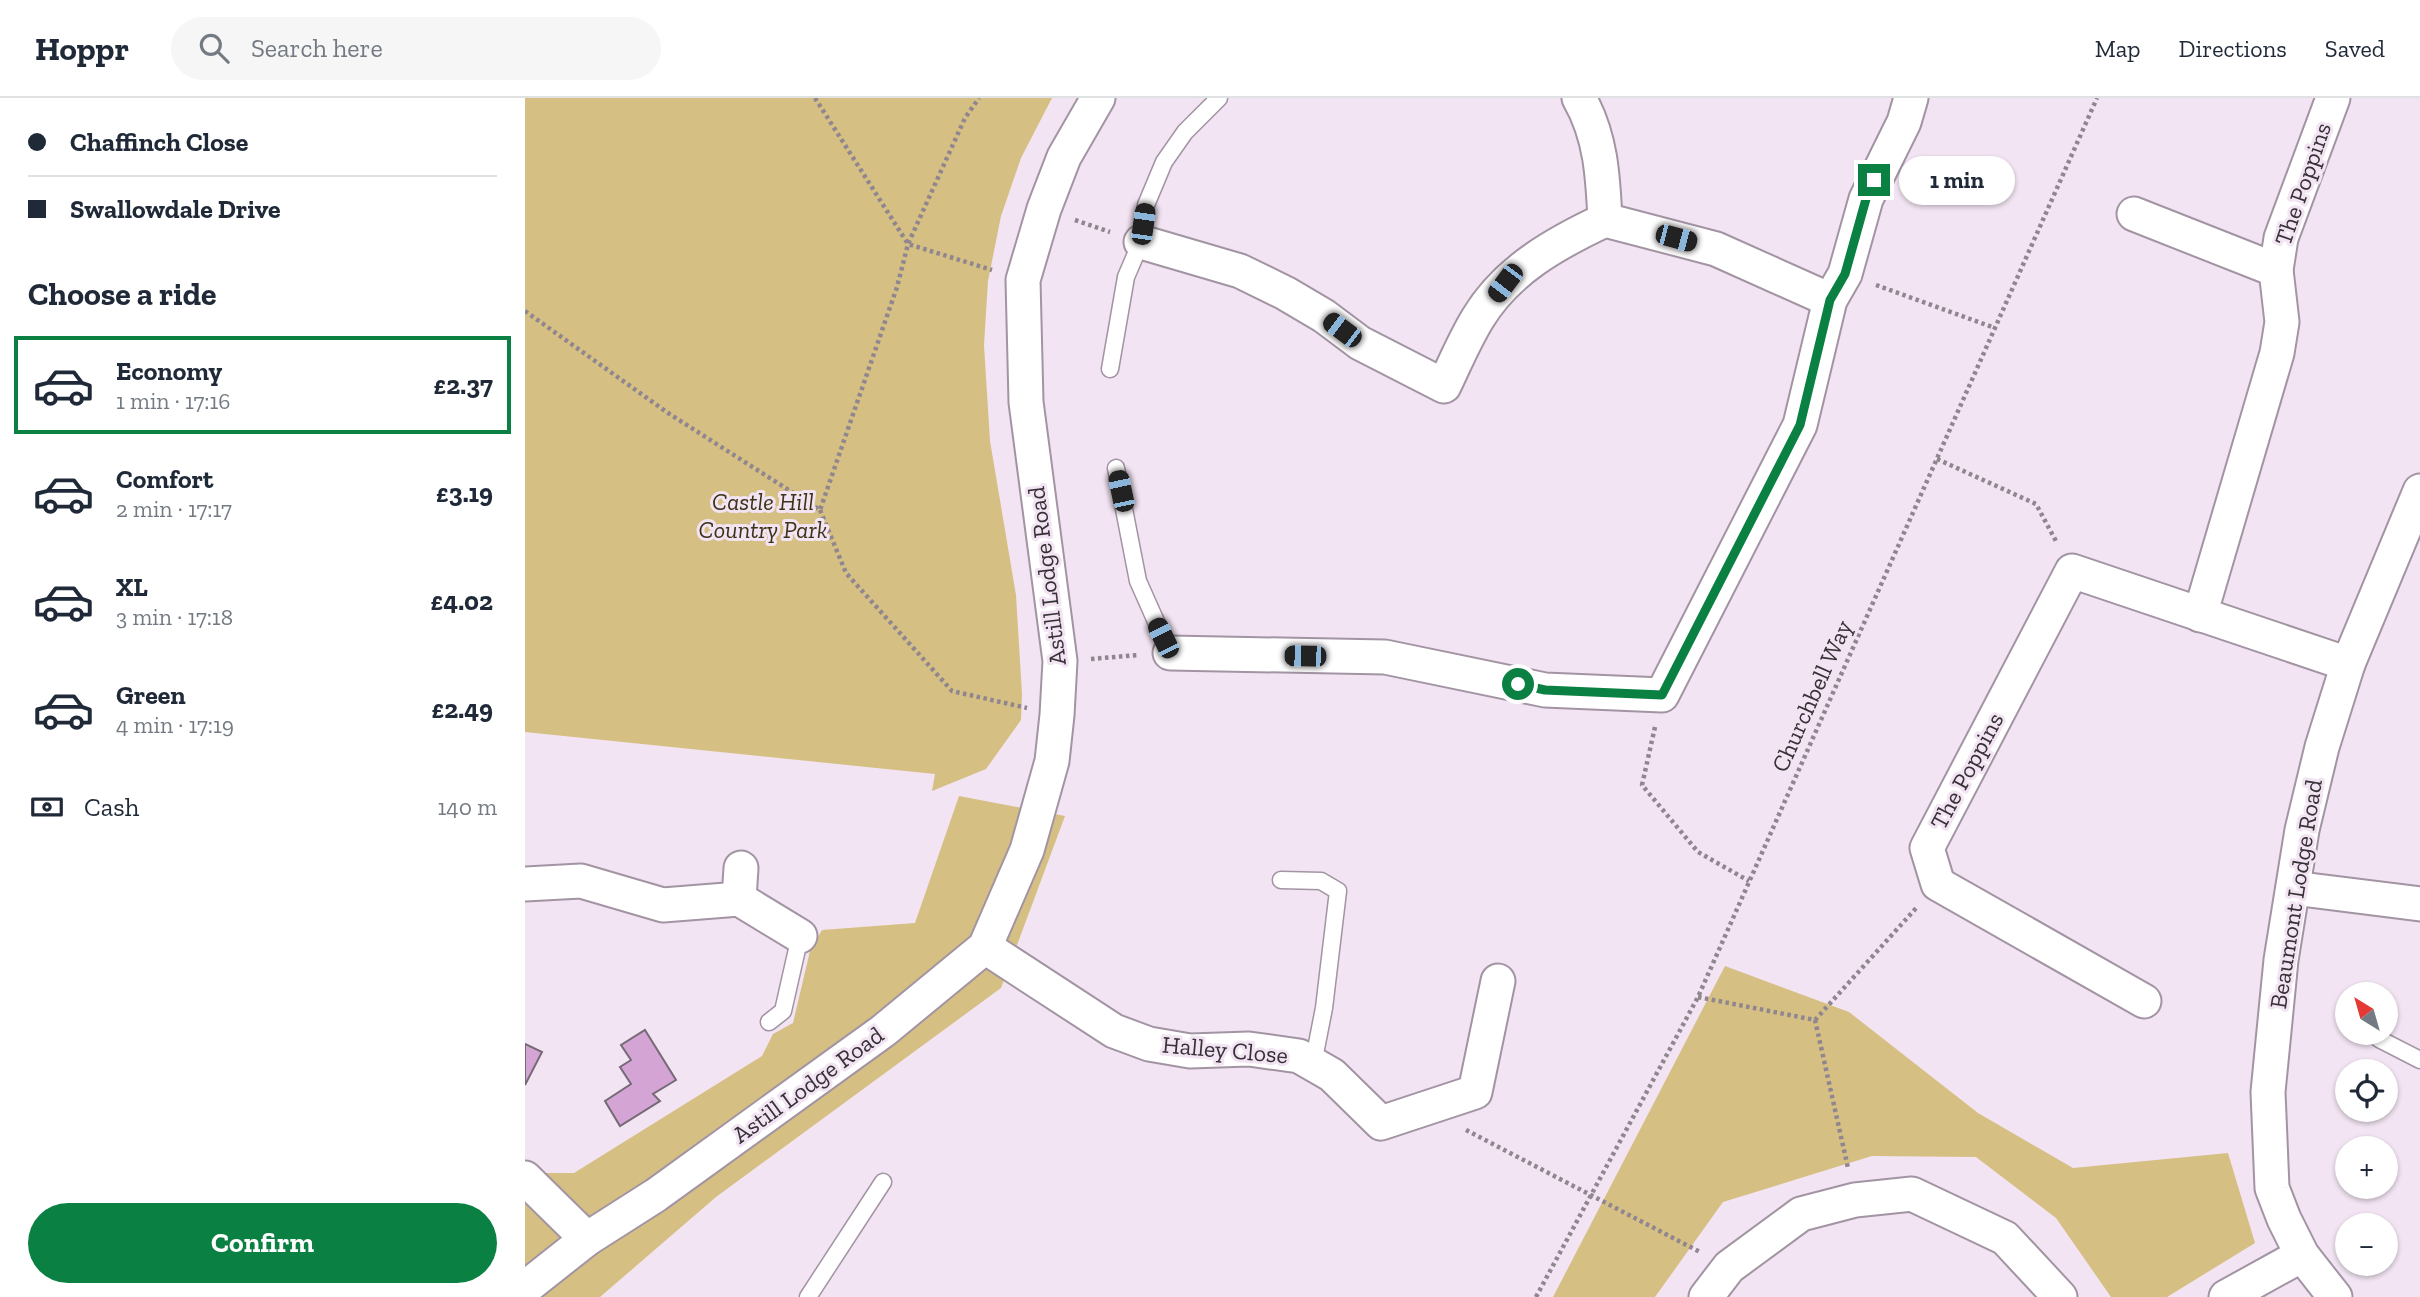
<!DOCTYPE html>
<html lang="en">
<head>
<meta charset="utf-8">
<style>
	:root { --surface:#fff; --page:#f6f6f7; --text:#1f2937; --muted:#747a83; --line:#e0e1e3; --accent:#0b8043 }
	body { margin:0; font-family:"Zilla Slab",serif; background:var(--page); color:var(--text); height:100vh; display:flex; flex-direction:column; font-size:26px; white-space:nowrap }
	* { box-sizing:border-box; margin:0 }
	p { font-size:23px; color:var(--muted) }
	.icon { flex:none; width:38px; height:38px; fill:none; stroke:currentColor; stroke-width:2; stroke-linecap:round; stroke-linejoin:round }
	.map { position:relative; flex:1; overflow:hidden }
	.sheet { display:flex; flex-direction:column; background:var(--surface); width:525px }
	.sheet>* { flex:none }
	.guide { display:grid; align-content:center; height:154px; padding:0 28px; background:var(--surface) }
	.needle { width:46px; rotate:323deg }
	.fabs { position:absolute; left:1810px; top:884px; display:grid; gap:14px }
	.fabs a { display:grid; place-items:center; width:63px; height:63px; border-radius:50%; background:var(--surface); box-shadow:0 2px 5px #0004; font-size:35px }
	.end { position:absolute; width:32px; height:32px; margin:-16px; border:9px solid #0b8043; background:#fff; box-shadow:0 0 0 4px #fff }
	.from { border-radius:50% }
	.bubble { position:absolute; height:49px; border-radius:24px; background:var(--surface); box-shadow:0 2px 5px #0004; font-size:23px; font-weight:700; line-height:49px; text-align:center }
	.car { position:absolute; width:21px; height:42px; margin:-21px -10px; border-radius:9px; box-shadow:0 0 5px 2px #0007; background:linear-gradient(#222 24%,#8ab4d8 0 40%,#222 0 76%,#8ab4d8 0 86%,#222 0) }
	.guide b { display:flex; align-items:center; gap:24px; height:66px; font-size:26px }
	.guide b+b { border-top:2px solid var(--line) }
	.guide i { width:18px; height:18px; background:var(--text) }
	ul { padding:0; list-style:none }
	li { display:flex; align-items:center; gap:21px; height:98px; margin:0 14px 10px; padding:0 14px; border:4px solid transparent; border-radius:0px }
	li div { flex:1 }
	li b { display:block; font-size:26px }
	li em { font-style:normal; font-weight:700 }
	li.on { border-color:var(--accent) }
	li>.icon { width:63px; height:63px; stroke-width:1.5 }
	h2 { padding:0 28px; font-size:32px; line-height:84px }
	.pay { display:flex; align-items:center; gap:18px; height:77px; padding:0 28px; font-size:26px }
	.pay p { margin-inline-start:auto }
	.cta { display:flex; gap:14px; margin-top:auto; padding:14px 28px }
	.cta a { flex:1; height:80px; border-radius:42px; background:var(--accent); color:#fff; font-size:28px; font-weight:700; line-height:80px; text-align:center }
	header { display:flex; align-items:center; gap:42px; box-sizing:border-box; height:98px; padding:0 35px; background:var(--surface); border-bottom:2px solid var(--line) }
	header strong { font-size:33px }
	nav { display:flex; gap:38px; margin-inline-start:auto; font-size:24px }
	.search { width:490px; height:63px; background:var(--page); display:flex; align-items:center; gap:18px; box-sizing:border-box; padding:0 24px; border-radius:38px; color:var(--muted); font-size:26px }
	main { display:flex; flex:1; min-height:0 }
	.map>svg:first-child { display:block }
	.green { fill:#d6bf83 }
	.building { fill:#d4a4d5; stroke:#766a76; stroke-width:2 }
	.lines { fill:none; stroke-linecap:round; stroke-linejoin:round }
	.service-casing { stroke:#a294a2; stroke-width:19 }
	.minor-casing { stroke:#a294a2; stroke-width:37 }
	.path { stroke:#8f868f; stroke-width:4.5; stroke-dasharray:3.5 3.5; stroke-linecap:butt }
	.service { stroke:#fff; stroke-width:16 }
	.minor { stroke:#fff; stroke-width:33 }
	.route { stroke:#0b8043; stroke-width:9 }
	.labels { text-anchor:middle; stroke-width:6; stroke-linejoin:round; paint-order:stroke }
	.street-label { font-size:24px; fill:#363136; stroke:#f2e4f2 }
	.park-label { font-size:24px; font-style:italic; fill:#3c3215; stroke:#f2e4f2 }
</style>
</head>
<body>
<header>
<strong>Hoppr</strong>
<div class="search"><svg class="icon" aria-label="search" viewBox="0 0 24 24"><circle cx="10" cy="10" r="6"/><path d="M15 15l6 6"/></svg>Search here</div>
<nav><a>Map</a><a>Directions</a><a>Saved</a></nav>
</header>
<main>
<section class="sheet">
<div class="guide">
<b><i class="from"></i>Chaffinch Close</b>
<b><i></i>Swallowdale Drive</b>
</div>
<h2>Choose a ride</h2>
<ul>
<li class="on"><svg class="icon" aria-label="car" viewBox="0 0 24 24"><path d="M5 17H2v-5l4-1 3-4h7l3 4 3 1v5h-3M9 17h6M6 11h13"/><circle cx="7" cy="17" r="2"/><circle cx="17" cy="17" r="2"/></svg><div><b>Economy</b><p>1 min · 17:16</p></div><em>£2.37</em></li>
<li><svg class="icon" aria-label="car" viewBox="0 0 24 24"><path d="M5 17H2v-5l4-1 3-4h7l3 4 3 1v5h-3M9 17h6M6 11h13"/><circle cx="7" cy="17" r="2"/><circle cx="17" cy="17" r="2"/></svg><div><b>Comfort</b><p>2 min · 17:17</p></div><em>£3.19</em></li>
<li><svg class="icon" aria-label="car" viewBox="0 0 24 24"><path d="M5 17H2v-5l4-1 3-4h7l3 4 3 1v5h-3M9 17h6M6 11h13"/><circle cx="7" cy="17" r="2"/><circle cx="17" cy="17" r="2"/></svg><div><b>XL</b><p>3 min · 17:18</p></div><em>£4.02</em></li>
<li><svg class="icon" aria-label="car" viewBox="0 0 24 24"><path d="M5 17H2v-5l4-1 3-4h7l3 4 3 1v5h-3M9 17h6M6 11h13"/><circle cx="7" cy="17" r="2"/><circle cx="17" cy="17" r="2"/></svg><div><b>Green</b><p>4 min · 17:19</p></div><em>£2.49</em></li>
</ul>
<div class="pay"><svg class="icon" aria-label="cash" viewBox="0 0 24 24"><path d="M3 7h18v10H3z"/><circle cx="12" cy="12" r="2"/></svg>Cash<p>140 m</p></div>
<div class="cta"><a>Confirm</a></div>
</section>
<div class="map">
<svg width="1895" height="1199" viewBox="0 0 1895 1199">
	<rect width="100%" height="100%" fill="#f2e4f2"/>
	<g class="green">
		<polygon points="0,0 527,0 496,60 476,118 463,183 459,247 465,343 491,497 497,596 496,622 461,671 407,693 410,676 0,634"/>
		<polygon points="434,698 540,718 476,890 191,1099 75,1199 0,1199 0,1075 49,1075 237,958 248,936 268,925 285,853 297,832 390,825"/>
		<polygon points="1200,868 1324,914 1453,1015 1548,1070 1703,1055 1730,1145 1642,1199 1586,1199 1531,1120 1451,1059 1347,1058 1198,1104 1130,1199 1028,1199"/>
	</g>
	<g class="building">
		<polygon points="120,932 151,982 128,996 135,1003 95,1028 80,1003 106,986 95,969 106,962 96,947"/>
		<polygon points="0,946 17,954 0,987"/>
	</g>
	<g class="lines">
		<g class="service-casing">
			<g id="service">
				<polyline points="585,271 601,179 616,144 621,107 639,64 660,34 694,0"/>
				<polyline points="591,370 613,483 645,555"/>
				<polyline points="756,782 796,783 813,793 799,910 788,966"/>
				<polyline points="244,924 258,913 275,838"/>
				<polyline points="1854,941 1895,962"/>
				<polyline points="283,1199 358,1084"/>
			</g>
		</g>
		<g class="minor-casing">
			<g id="minor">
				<path d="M1054,0C1076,38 1078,79 1080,122"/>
				<polyline points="1609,116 1751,172"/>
				<path d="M616,144L715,173L760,195L799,218L835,245L919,288C930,265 940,241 953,220C982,172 1031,145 1080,122L1191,151L1305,202"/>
				<polyline points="1675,517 1752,255 1757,224 1751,172 1756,140 1808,0"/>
				<polyline points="645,555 860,559 1020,592 1137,597 1275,327 1305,202 1320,176 1341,101 1379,24 1386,0"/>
				<polyline points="0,786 56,783 138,807 214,801 275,838"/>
				<polyline points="1768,790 1895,806"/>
				<polyline points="214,801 216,770"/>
				<polyline points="460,849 589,933 624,946 665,953 724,951 774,958 807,977 856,1025 950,994 973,883"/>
				<polyline points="1619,903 1413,786 1402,750 1547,473 1823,566"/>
				<polyline points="0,1080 62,1141"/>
				<polyline points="0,1190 62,1141 131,1097 358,933 460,849 502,752 527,663 532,617 535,563 501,304 498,182 519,111 539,59 573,0"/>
				<polyline points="1181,1199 1204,1169 1276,1116 1330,1102 1387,1096 1480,1140 1535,1199"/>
				<polyline points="1701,1199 1777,1157"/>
				<polyline points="1810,1199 1777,1157 1759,1121 1747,1090 1743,994 1756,862 1777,732 1797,649 1823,566 1895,393"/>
			</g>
		</g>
		<g class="path">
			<polyline points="290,0 383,146 467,172"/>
			<polyline points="550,122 585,134"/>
			<polyline points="1351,187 1470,230"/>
			<polyline points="0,213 143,315 295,412 372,189 383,146 440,20 454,0"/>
			<polyline points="1412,361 1511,406 1532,445"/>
			<polyline points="295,412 321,475 427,593 502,610"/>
			<polyline points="566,561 613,557"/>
			<polyline points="1130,629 1117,687 1173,754 1224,783"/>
			<polyline points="1173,899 1290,922 1323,1070"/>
			<polyline points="1290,922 1393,808"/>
			<polyline points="941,1032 1175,1154"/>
			<polyline points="1011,1199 1173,899 1572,0"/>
		</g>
		<use href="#service" class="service"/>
		<use href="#minor" class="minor"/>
	</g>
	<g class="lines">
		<polyline class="route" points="993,586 1020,592 1137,597 1275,327 1305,202 1320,176 1341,101 1349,82"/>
	</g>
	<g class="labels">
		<g class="street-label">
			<text transform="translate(1778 86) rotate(-71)" y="8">The Poppins</text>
			<text transform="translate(522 478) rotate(-97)" y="8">Astill Lodge Road</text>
			<text transform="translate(1287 598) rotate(-66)" y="8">Churchbell Way</text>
			<text transform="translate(1442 673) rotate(-62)" y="8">The Poppins</text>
			<text transform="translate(1771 796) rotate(-81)" y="8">Beaumont Lodge Road</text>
			<text transform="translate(700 952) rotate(5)" y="8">Halley Close</text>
			<text transform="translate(283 987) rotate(-36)" y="8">Astill Lodge Road</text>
		</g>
		<g class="park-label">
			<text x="238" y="412">Castle Hill<tspan x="238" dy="28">Country Park</tspan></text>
		</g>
	</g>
</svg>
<div class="fabs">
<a><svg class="needle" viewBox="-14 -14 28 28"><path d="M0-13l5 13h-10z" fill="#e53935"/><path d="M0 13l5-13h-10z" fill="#747a83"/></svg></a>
<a><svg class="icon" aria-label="locate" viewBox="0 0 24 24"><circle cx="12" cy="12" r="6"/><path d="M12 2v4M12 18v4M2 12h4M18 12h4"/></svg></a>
<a>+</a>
<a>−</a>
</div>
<i class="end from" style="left:993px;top:586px"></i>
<i class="end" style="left:1349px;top:82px"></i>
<div class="bubble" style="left:1374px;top:58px;width:116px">1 min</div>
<i class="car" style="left:618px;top:126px;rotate:8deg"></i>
<i class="car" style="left:1151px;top:140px;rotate:105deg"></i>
<i class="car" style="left:980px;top:185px;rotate:217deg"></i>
<i class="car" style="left:817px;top:232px;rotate:307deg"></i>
<i class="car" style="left:596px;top:393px;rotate:348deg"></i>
<i class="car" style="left:638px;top:540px;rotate:334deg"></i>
<i class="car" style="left:780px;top:558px;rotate:271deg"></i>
</div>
</main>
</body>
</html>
